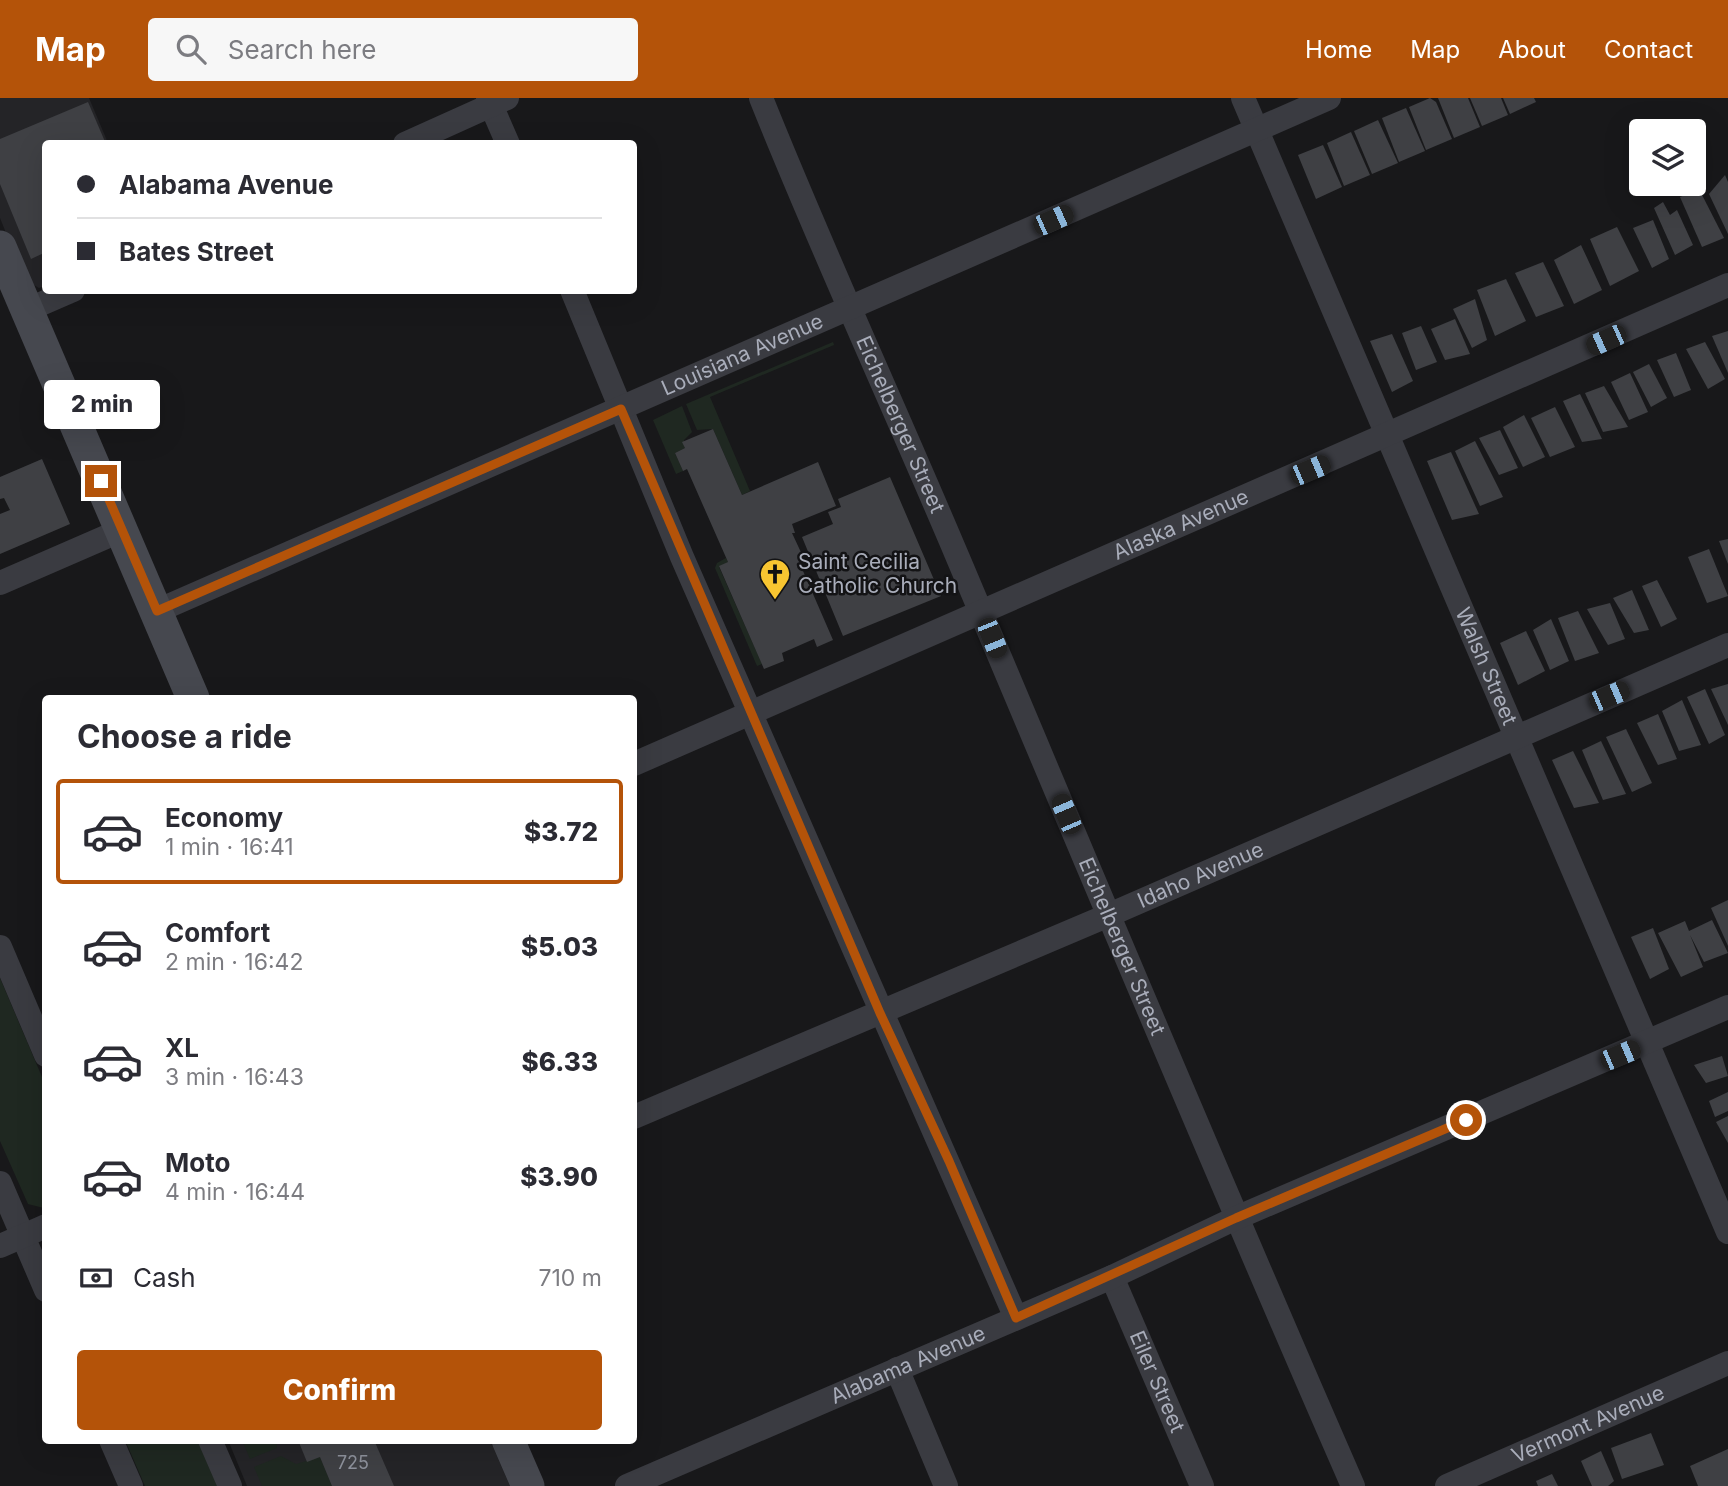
<!DOCTYPE html>
<html lang="en">
<head>
<meta charset="utf-8">
<style>
	:root { --surface:#fff; --page:#f7f7f7; --text:#2b2b33; --muted:#7c7c81; --line:#e1e1e2; --accent:#b45309 }
	body { margin:0; font-family:Inter,sans-serif; background:var(--page); color:var(--text); height:100vh; display:flex; flex-direction:column; font-size:26px; white-space:nowrap }
	* { box-sizing:border-box; margin:0 }
	p { font-size:23px; color:var(--muted) }
	.icon { flex:none; width:38px; height:38px; fill:none; stroke:currentColor; stroke-width:2; stroke-linecap:round; stroke-linejoin:round }
	.map { position:relative; flex:1; overflow:hidden }
	.drawer { position:absolute; left:42px; top:597px; width:595px; height:749px; display:flex; flex-direction:column; background:var(--surface); border-radius:7px; box-shadow:0 7px 28px #0002 }
	.drawer>* { flex:none }
	.top-card { position:absolute; left:42px; top:42px; width:595px; height:154px; border-radius:7px; box-shadow:0 7px 28px #0002; display:grid; align-content:center; height:154px; padding:0 35px; background:var(--surface) }
	.fabs { position:absolute; left:1629px; top:21px; display:grid; gap:14px }
	.fabs a { display:grid; place-items:center; width:77px; height:77px; border-radius:7px; background:var(--surface); box-shadow:0 7px 28px #0002; font-size:35px }
	.end { position:absolute; width:32px; height:32px; margin:-16px; border:9px solid #b45309; background:#fff; box-shadow:0 0 0 4px #fff }
	.from { border-radius:50% }
	.bubble { position:absolute; height:49px; border-radius:7px; background:var(--surface); box-shadow:0 7px 28px #0002; font-size:23px; font-weight:800; line-height:49px; text-align:center }
	.car { position:absolute; width:21px; height:42px; margin:-21px -10px; border-radius:9px; box-shadow:0 0 5px 2px #0007; background:linear-gradient(#222 24%,#8ab4d8 0 40%,#222 0 76%,#8ab4d8 0 86%,#222 0) }
	.top-card b { display:flex; align-items:center; gap:24px; height:66px; font-size:26px }
	.top-card b+b { border-top:2px solid var(--line) }
	.top-card i { width:18px; height:18px; background:var(--text) }
	ul { padding:0; list-style:none }
	li { display:flex; align-items:center; gap:21px; height:105px; margin:0 14px 10px; padding:0 21px; border:4px solid transparent; border-radius:7px }
	li div { flex:1 }
	li b { display:block; font-size:26px }
	li em { font-style:normal; font-weight:800 }
	li.active { border-color:var(--accent) }
	li>.icon { width:63px; height:63px; stroke-width:1.5 }
	h2 { padding:0 35px; font-size:32px; line-height:84px }
	.pay { display:flex; align-items:center; gap:18px; height:77px; padding:0 35px; font-size:26px }
	.pay p { margin-inline-start:auto }
	.cta { display:flex; gap:14px; margin-top:auto; padding:14px 35px }
	.cta a { flex:1; height:80px; border-radius:7px; background:var(--accent); color:#fff; font-size:28px; font-weight:800; line-height:80px; text-align:center }
	header { display:flex; align-items:center; gap:42px; box-sizing:border-box; height:98px; padding:0 35px; background:var(--accent); color:#fff }
	header strong { font-size:33px }
	nav { display:flex; gap:38px; margin-inline-start:auto; font-size:24px }
	.search { width:490px; height:63px; background:var(--page); display:flex; align-items:center; gap:18px; box-sizing:border-box; padding:0 24px; border-radius:7px; color:var(--muted); font-size:26px }
	.map>svg:first-child { display:block }
	.built { fill:#242427 }
	.green { fill:#1f2821 }
	.building { fill:#3f4044 }
	.lines { fill:none; stroke-linecap:round; stroke-linejoin:round }
	.minor { stroke:#3a3b41; stroke-width:24 }
	.secondary { stroke:#46484f; stroke-width:33 }
	.route { stroke:#b45309; stroke-width:9 }
	.labels { text-anchor:middle; stroke-width:5; stroke-linejoin:round; paint-order:stroke }
	.number-label { font-size:18px; fill:#8e929c }
	.street-label { font-size:21px; fill:#a9adba; stroke:#131315 }
	.poi-label { font-size:21px; fill:#a9adba; stroke:#131315; text-anchor:start }
</style>
</head>
<body>
<header>
<strong>Map</strong>
<div class="search"><svg class="icon" aria-label="search" viewBox="0 0 24 24"><circle cx="10" cy="10" r="6"/><path d="M15 15l6 6"/></svg>Search here</div>
<nav><a>Home</a><a>Map</a><a>About</a><a>Contact</a></nav>
</header>
<div class="map">
<svg width="1728" height="1388" viewBox="0 0 1728 1388">
	<rect width="100%" height="100%" fill="#18181a"/>
	<g class="built">
		<polygon points="0,0 89,0 108,45 46,46 46,187 39,190 25,182 0,120"/>
		<polygon points="228,1342 490,1342 510,1388 247,1388"/>
	</g>
	<g class="green">
		<polygon points="833,244 834,247 710,299 750,393 742,397 713,331 697,332 686,306"/>
		<polygon points="682,308 692,334 684,342 685,350 675,355 683,373 676,376 653,322"/>
		<polygon points="726,460 728,464 719,469 762,566 757,568 715,470 717,465"/>
		<polygon points="0,880 45,986 44,1110 28,1106 0,1043"/>
		<polygon points="125,1342 200,1342 219,1388 145,1388"/>
		<polygon points="242,1342 276,1342 277,1350 250,1361"/>
		<polygon points="281,1358 296,1366 320,1359 332,1388 262,1388 254,1369"/>
	</g>
	<g class="building">
		<polygon points="1430,0 1436,4 1452,41 1426,52 1409,9"/>
		<polygon points="1438,0 1468,0 1480,29 1454,40"/>
		<polygon points="1470,0 1501,0 1508,17 1482,28"/>
		<polygon points="1503,0 1534,0 1536,4 1510,16"/>
		<polygon points="88,4 106,46 46,46 46,154 31,161 0,86 0,41"/>
		<polygon points="1406,10 1425,53 1399,64 1382,20"/>
		<polygon points="1378,22 1398,65 1372,76 1354,33"/>
		<polygon points="1351,34 1370,77 1344,88 1327,45"/>
		<polygon points="1323,47 1342,89 1316,101 1298,57"/>
		<polygon points="1725,77 1728,84 1728,136 1709,96"/>
		<polygon points="1699,91 1724,140 1702,149 1680,99"/>
		<polygon points="1663,104 1670,117 1677,112 1693,147 1675,157 1654,110"/>
		<polygon points="1653,122 1669,161 1652,170 1633,130"/>
		<polygon points="1617,129 1639,173 1610,188 1590,141"/>
		<polygon points="1581,147 1602,192 1574,206 1554,162"/>
		<polygon points="1543,164 1564,208 1536,219 1515,175"/>
		<polygon points="1506,181 1526,223 1495,238 1477,192"/>
		<polygon points="1475,201 1487,242 1472,250 1453,211"/>
		<polygon points="1455,221 1470,256 1445,262 1431,231"/>
		<polygon points="1421,228 1437,264 1416,272 1402,235"/>
		<polygon points="1728,233 1728,275 1712,238"/>
		<polygon points="1392,236 1413,283 1392,294 1370,243"/>
		<polygon points="1705,244 1725,281 1708,291 1686,251"/>
		<polygon points="1676,255 1691,292 1674,299 1657,262"/>
		<polygon points="1649,266 1667,300 1651,309 1633,274"/>
		<polygon points="1630,275 1648,314 1629,322 1611,284"/>
		<polygon points="1604,288 1628,329 1603,334 1585,295"/>
		<polygon points="1580,296 1602,341 1582,344 1563,303"/>
		<polygon points="1555,309 1575,349 1550,359 1531,320"/>
		<polygon points="1524,317 1545,359 1523,369 1503,329"/>
		<polygon points="713,331 742,397 818,364 836,408 792,426 795,435 792,435 805,463 800,466 833,542 817,549 814,541 782,555 784,563 764,571 719,468 728,464 687,371 683,373 675,355 685,350 682,344"/>
		<polygon points="1500,332 1518,370 1499,377 1479,340"/>
		<polygon points="1475,343 1503,399 1480,408 1455,353"/>
		<polygon points="1451,354 1479,416 1452,422 1427,363"/>
		<polygon points="42,361 70,426 0,456 0,416 10,412 4,400 0,401 0,379"/>
		<polygon points="890,379 941,498 843,538 802,439 833,426 828,414 841,409 838,401"/>
		<polygon points="1728,441 1728,466 1719,443"/>
		<polygon points="1709,451 1728,498 1707,505 1688,459"/>
		<polygon points="1657,482 1677,521 1661,529 1642,488"/>
		<polygon points="1632,492 1649,532 1634,535 1613,500"/>
		<polygon points="1610,505 1625,541 1608,547 1587,511"/>
		<polygon points="1578,513 1599,555 1575,563 1558,520"/>
		<polygon points="1551,521 1569,563 1550,572 1533,532"/>
		<polygon points="1526,533 1545,573 1518,587 1500,545"/>
		<polygon points="1728,586 1728,627 1711,591"/>
		<polygon points="1705,591 1725,637 1709,646 1687,599"/>
		<polygon points="1682,602 1701,647 1679,653 1662,613"/>
		<polygon points="1658,616 1677,661 1658,667 1637,625"/>
		<polygon points="1626,631 1652,685 1632,694 1606,639"/>
		<polygon points="1601,643 1626,696 1603,702 1582,652"/>
		<polygon points="1573,653 1599,705 1574,710 1552,662"/>
		<polygon points="1728,802 1728,848 1711,810"/>
		<polygon points="1712,822 1728,855 1704,864 1690,837 1703,869 1681,879 1658,835 1685,823 1689,833"/>
		<polygon points="1653,830 1669,871 1650,881 1631,839"/>
		<polygon points="1722,958 1728,978 1706,985 1694,967"/>
		<polygon points="1728,994 1728,1013 1715,1019 1709,1003"/>
		<polygon points="1728,1018 1728,1045 1716,1024"/>
		<polygon points="1651,1335 1664,1367 1622,1381 1611,1350"/>
		<polygon points="298,1342 374,1342 394,1388 332,1388 320,1359 307,1364"/>
		<polygon points="1728,1351 1728,1388 1698,1388 1690,1368"/>
		<polygon points="1601,1353 1614,1383 1608,1388 1592,1388 1581,1363"/>
		<polygon points="1552,1376 1558,1388 1538,1388 1536,1383"/>
	</g>
	<g class="lines">
		<g class="minor">
			<polyline points="488,0 508,46"/>
			<path id="s1" d="M761,0C823,155 893,306 958,460C1089,770 1218,1080 1353,1388"/>
			<path id="s2" d="M1243,0L1728,1134"/>
			<polyline points="405,46 507,0"/>
			<polyline points="572,192 682,459 1016,1220"/>
			<polyline points="27,212 73,192"/>
			<polyline points="0,485 122,432"/>
			<path id="s3" d="M157,513L1329,0"/>
			<path id="s4" d="M634,666L1728,187"/>
			<polyline points="0,849 46,957"/>
			<path id="s5" d="M634,1019L1109,817L1728,547"/>
			<polyline points="0,1085 46,1192"/>
			<polyline points="0,1148 46,1128"/>
			<path id="s6" d="M1112,1179L1202,1388"/>
			<polyline points="897,1271 946,1388"/>
			<polyline points="111,1342 131,1388"/>
			<polyline points="210,1342 230,1388"/>
			<path id="s7" d="M627,1388L1112,1179L1236,1120L1728,909"/>
			<path id="s8" d="M1447,1388L1728,1265"/>
		</g>
		<g class="secondary">
			<polyline points="0,149 193,600"/>
			<polyline points="508,1342 528,1388"/>
		</g>
	</g>
	<g class="lines">
		<polyline class="route" points="101,383 157,513 621,311 880,915 949,1063 1016,1220 1236,1120 1466,1022"/>
	</g>
	<defs>
		<g id="church-pin" transform="scale(1.575)"><path d="M0 17L-7.5 6A9.5 9.5 0 1 1 7.5 6Z" fill="#f8c531" stroke="#131315"/><path d="M-1.2-6h2.4v3.5h3.3v2.4h-3.3V6h-2.4V-.1h-3.3v-2.4h3.3Z" fill="#111"/></g>
	</defs>
	<g fill-rule="evenodd">
		<use href="#church-pin" x="775" y="476"/>
	</g>
	<g class="labels">
		<g class="number-label">
			<text x="353" y="1371">725</text>
		</g>
		<g class="street-label">
			<text dy="7" stroke="none"><textPath href="#s3" startOffset="639">Louisiana Avenue</textPath></text>
			<text dy="7" stroke="none"><textPath href="#s1" startOffset="355">Eichelberger Street</textPath></text>
			<text dy="7" stroke="none"><textPath href="#s4" startOffset="597">Alaska Avenue</textPath></text>
			<text dy="7" stroke="none"><textPath href="#s2" startOffset="618">Walsh Street</textPath></text>
			<text dy="7" stroke="none"><textPath href="#s5" startOffset="616">Idaho Avenue</textPath></text>
			<text dy="7" stroke="none"><textPath href="#s1" startOffset="922">Eichelberger Street</textPath></text>
			<text dy="7" stroke="none"><textPath href="#s7" startOffset="306">Alabama Avenue</textPath></text>
			<text dy="7" stroke="none"><textPath href="#s6" startOffset="114">Eiler Street</textPath></text>
			<text dy="7" stroke="none"><textPath href="#s8" startOffset="154">Vermont Avenue</textPath></text>
		</g>
		<g class="poi-label">
			<text x="798" y="471">Saint Cecilia<tspan x="798" dy="24">Catholic Church</tspan></text>
		</g>
	</g>
</svg>
<div class="fabs">
<a><svg class="icon" aria-label="layers" viewBox="0 0 24 24"><path d="M12 4l9 5-9 5-9-5zM3 14l9 5 9-5"/></svg></a>
</div>
<i class="end from" style="left:1466px;top:1022px"></i>
<i class="end" style="left:101px;top:383px"></i>
<div class="bubble" style="left:44px;top:282px;width:116px">2 min</div>
<i class="car" style="left:1053px;top:122px;rotate:66deg"></i>
<i class="car" style="left:1606px;top:242px;rotate:246deg"></i>
<i class="car" style="left:1310px;top:372px;rotate:67deg"></i>
<i class="car" style="left:992px;top:540px;rotate:158deg"></i>
<i class="car" style="left:1609px;top:598px;rotate:67deg"></i>
<i class="car" style="left:1066px;top:716px;rotate:337deg"></i>
<i class="car" style="left:1620px;top:957px;rotate:67deg"></i>
<div class="top-card">
<b><i class="from"></i>Alabama Avenue</b>
<b><i></i>Bates Street</b>
</div>
<section class="drawer">
<h2>Choose a ride</h2>
<ul>
<li class="active"><svg class="icon" aria-label="car" viewBox="0 0 24 24"><path d="M5 17H2v-5l4-1 3-4h7l3 4 3 1v5h-3M9 17h6M6 11h13"/><circle cx="7" cy="17" r="2"/><circle cx="17" cy="17" r="2"/></svg><div><b>Economy</b><p>1 min · 16:41</p></div><em>$3.72</em></li>
<li><svg class="icon" aria-label="car" viewBox="0 0 24 24"><path d="M5 17H2v-5l4-1 3-4h7l3 4 3 1v5h-3M9 17h6M6 11h13"/><circle cx="7" cy="17" r="2"/><circle cx="17" cy="17" r="2"/></svg><div><b>Comfort</b><p>2 min · 16:42</p></div><em>$5.03</em></li>
<li><svg class="icon" aria-label="car" viewBox="0 0 24 24"><path d="M5 17H2v-5l4-1 3-4h7l3 4 3 1v5h-3M9 17h6M6 11h13"/><circle cx="7" cy="17" r="2"/><circle cx="17" cy="17" r="2"/></svg><div><b>XL</b><p>3 min · 16:43</p></div><em>$6.33</em></li>
<li><svg class="icon" aria-label="car" viewBox="0 0 24 24"><path d="M5 17H2v-5l4-1 3-4h7l3 4 3 1v5h-3M9 17h6M6 11h13"/><circle cx="7" cy="17" r="2"/><circle cx="17" cy="17" r="2"/></svg><div><b>Moto</b><p>4 min · 16:44</p></div><em>$3.90</em></li>
</ul>
<div class="pay"><svg class="icon" aria-label="cash" viewBox="0 0 24 24"><path d="M3 7h18v10H3z"/><circle cx="12" cy="12" r="2"/></svg>Cash<p>710 m</p></div>
<div class="cta"><a>Confirm</a></div>
</section>
</div>
</body>
</html>
